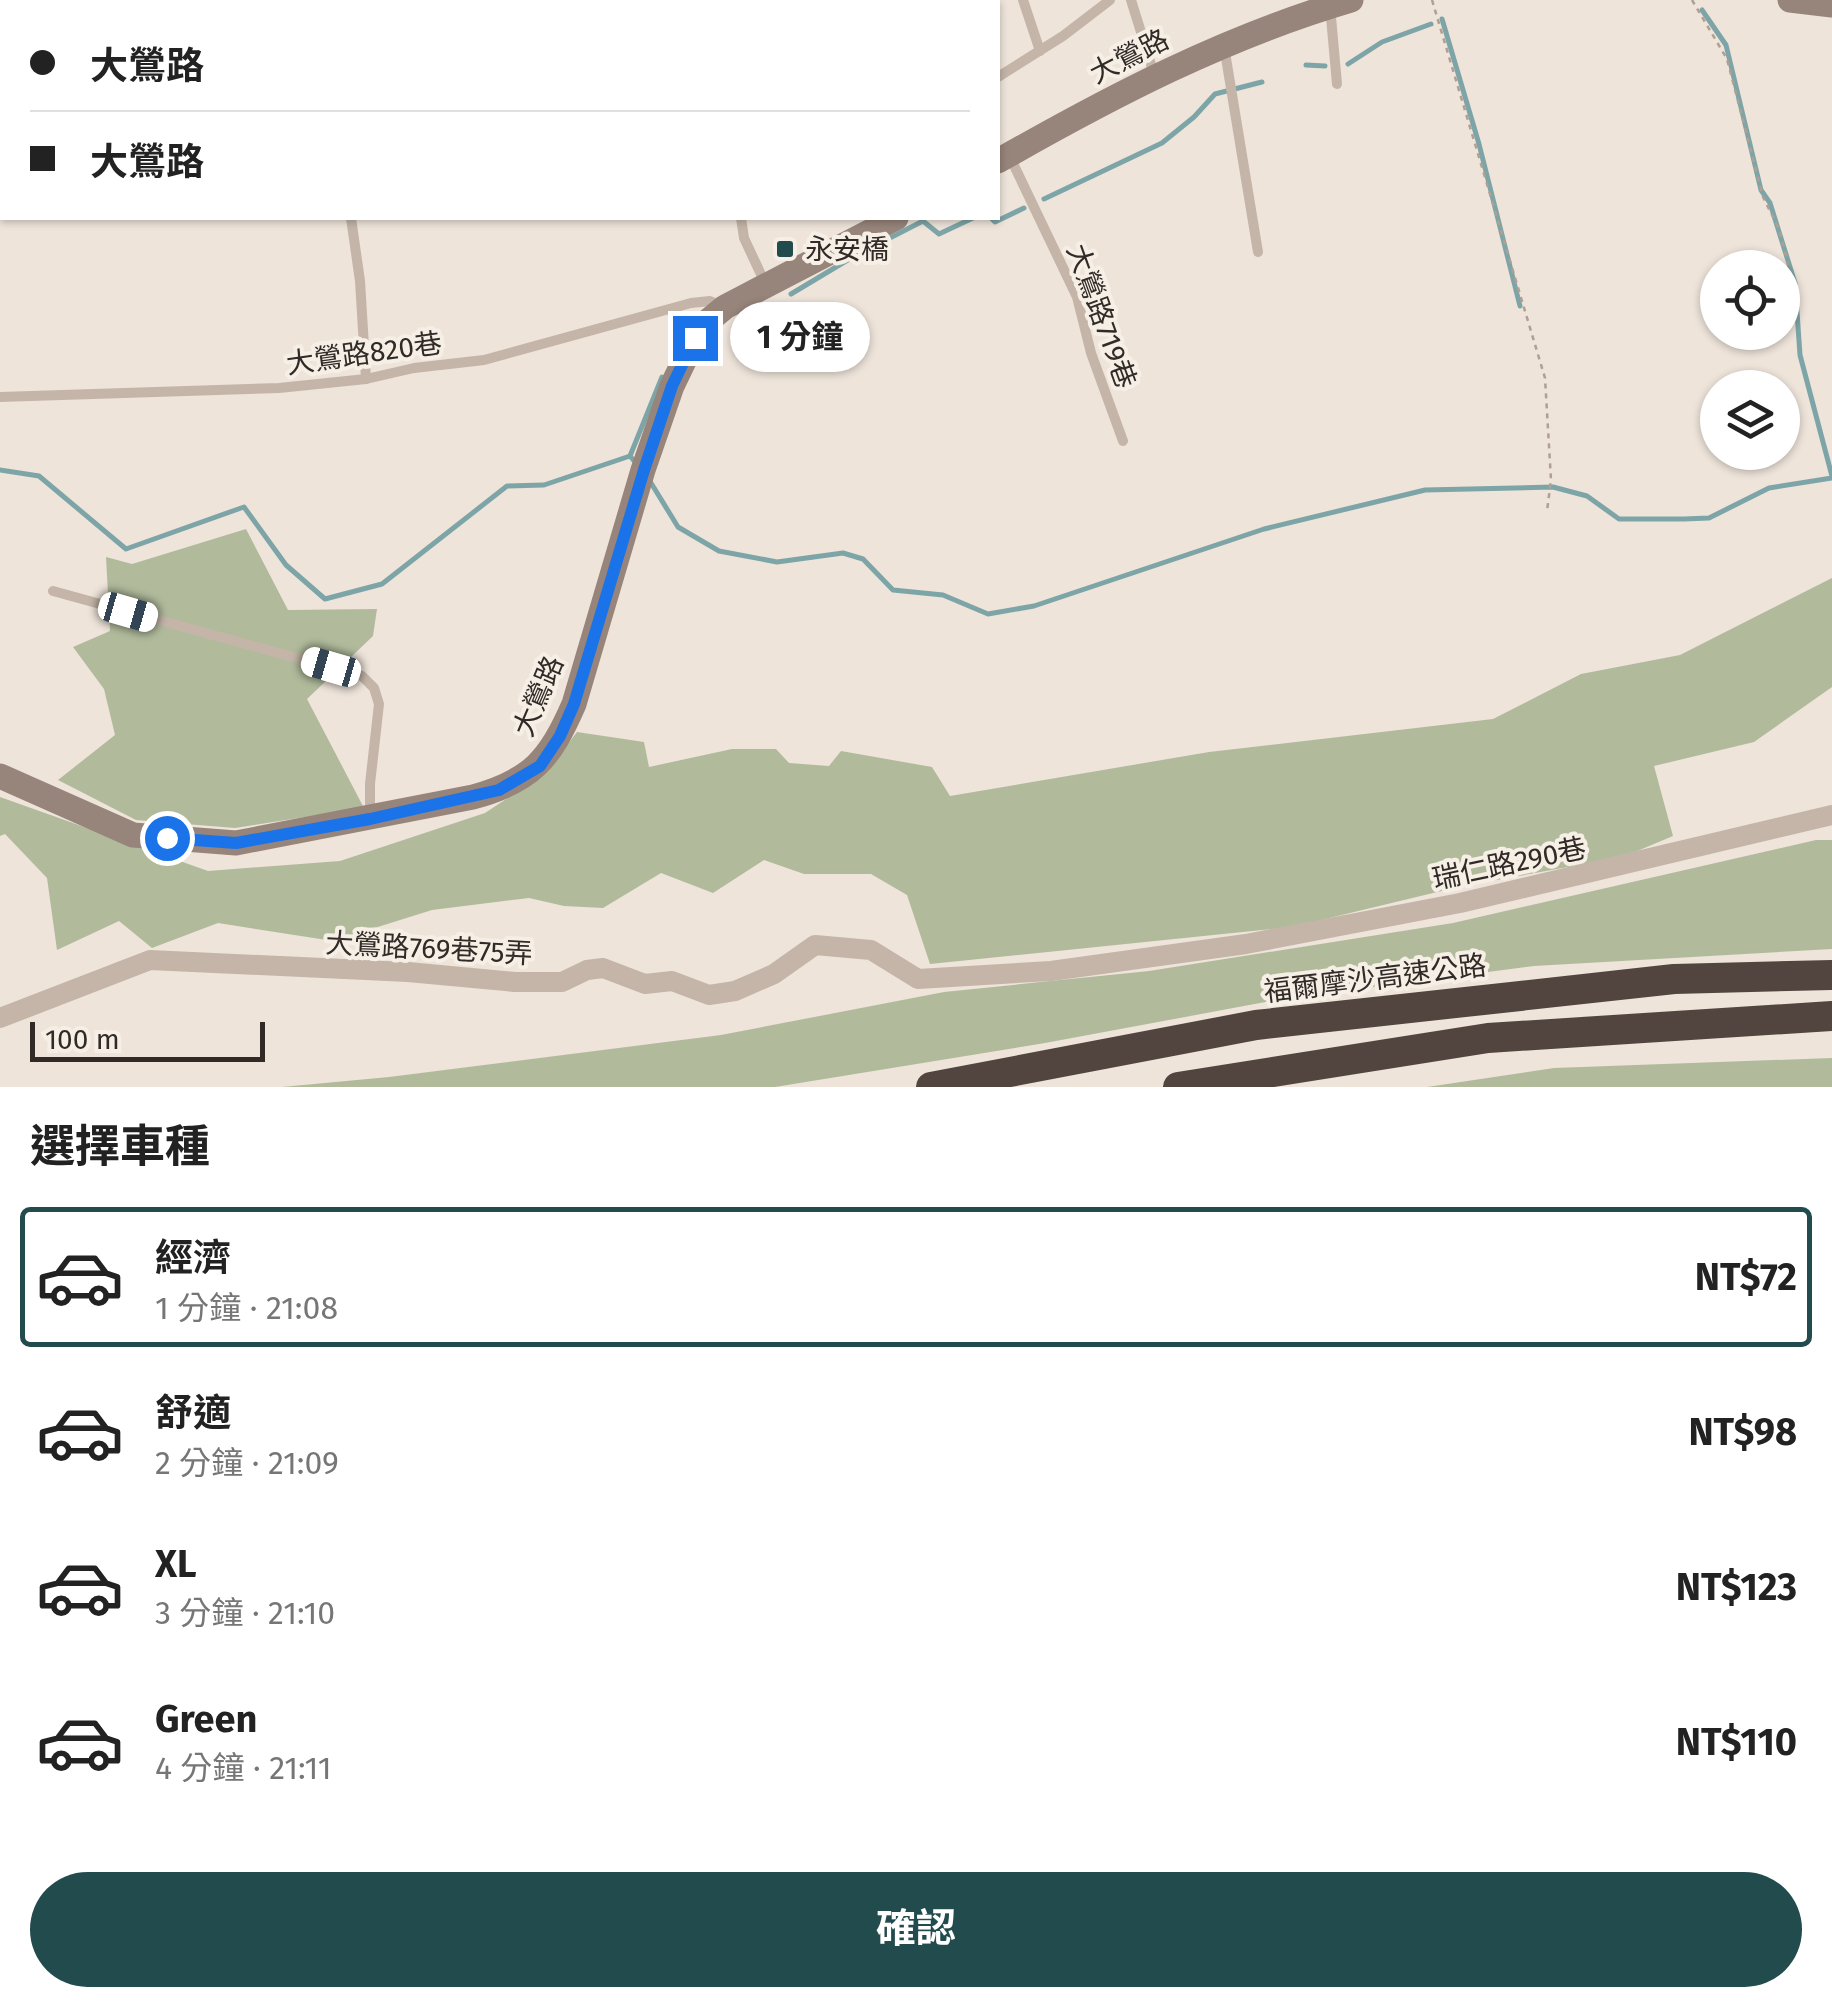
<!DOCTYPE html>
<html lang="zh-TW">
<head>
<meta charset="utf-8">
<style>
	:root { --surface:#fff; --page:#f6f6f6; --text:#222; --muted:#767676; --line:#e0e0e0; --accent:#224b4e }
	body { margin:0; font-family:"Fira Sans","Noto Sans TC",sans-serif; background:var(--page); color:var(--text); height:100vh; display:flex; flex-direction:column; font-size:38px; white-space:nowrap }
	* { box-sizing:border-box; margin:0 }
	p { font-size:32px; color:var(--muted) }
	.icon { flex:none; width:55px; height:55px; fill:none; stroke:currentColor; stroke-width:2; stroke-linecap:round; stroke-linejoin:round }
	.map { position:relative; height:1087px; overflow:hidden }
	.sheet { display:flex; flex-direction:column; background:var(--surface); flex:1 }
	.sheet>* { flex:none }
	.hud { position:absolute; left:0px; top:0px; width:1000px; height:220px; box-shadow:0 2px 8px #0004; display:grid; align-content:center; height:220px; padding:0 30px; background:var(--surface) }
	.controls { position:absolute; left:1700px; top:250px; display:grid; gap:20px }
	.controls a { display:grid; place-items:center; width:100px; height:100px; border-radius:50%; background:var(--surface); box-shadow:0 2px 8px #0004; font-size:50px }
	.scale { position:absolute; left:30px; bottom:25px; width:235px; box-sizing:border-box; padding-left:10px; border:5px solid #322a27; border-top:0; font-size:28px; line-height:35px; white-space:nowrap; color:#322a27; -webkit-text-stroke:8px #f6efe6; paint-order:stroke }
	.end { position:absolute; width:45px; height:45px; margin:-22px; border:12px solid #1a73e8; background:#fff; box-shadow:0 0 0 5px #fff }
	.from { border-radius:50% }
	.bubble { position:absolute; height:70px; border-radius:35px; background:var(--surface); box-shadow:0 2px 8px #0004; font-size:32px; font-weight:700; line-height:70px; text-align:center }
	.car { position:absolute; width:30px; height:60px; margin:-30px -15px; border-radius:12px; box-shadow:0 0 8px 2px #0007; background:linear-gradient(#fff 24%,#345 0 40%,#fff 0 76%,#345 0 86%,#fff 0) }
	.hud b { display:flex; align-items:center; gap:35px; height:95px; font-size:38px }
	.hud b+b { border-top:2px solid var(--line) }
	.hud i { width:25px; height:25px; background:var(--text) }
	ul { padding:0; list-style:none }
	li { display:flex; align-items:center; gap:30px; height:140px; margin:0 20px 15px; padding:0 10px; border:5px solid transparent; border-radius:10px }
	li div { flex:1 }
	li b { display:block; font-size:38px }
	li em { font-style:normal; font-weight:700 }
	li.on { border-color:var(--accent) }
	li>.icon { width:90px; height:90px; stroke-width:1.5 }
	h2 { padding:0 30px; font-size:45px; line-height:120px }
	.button { display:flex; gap:20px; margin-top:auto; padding:20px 30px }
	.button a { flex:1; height:115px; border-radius:60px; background:var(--accent); color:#fff; font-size:40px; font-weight:700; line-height:115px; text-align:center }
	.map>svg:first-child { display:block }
	.green { fill:#b1bb9c }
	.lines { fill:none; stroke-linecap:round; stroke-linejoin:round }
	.stream { stroke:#7da5a7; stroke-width:5 }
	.path { stroke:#b09f92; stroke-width:2.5; stroke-dasharray:5 5; stroke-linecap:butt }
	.lane { stroke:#c4b5a8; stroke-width:10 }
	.street { stroke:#c4b5a8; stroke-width:20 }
	.secondary { stroke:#97847a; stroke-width:25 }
	.highway { stroke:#52453f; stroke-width:30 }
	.route { stroke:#1a73e8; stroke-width:12 }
	.poi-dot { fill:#224b4e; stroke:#f6efe6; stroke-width:4 }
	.labels { text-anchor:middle; stroke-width:8; stroke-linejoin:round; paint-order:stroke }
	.street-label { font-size:28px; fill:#322a27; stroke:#f6efe6 }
	.poi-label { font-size:28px; fill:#322a27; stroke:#f6efe6; text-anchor:start }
</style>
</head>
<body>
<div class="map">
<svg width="1832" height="1087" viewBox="0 0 1832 1087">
	<rect width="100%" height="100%" fill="#eee4da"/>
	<g class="green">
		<polygon points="246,529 288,610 377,609 373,636 307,699 364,808 235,828 136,820 58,780 115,735 104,689 73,647 110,631 106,557 132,564"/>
		<polygon points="1832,578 1832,687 1754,742 1654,766 1673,836 1623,857 1458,887 1292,927 930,964 907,895 871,874 804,874 764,860 713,893 661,873 603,908 564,906 529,898 432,910 333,941 218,923 152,948 119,921 57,950 47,878 5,834 0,836 0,797 208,871 340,861 485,813 544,774 577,732 644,742 649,767 732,749 776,749 789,763 829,766 841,751 932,767 950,796 1209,752 1493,719 1581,674 1680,655"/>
		<polygon points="1816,840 1832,840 1832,949 1534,966 1282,999 1045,1043 775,1087 282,1087 389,1077 721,1035 944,992 1149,971 1453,923"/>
		<polygon points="1832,1058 1832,1087 1427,1087 1554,1068"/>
	</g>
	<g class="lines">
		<g class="stream">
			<polyline points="1702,10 1726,45 1761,190 1770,203 1795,283 1800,355 1832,476"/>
			<polyline points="1442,19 1479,144 1520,306"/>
			<polyline points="1348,64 1382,42 1431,24"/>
			<polyline points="1306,65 1325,66"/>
			<polyline points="1044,199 1162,143 1194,117 1215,94 1262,82"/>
			<polyline points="991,218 995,222 1024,208"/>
			<polyline points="882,242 923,221 939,234 973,218"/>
			<polyline points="791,294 861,252"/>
			<polyline points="630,456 662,377"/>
			<polyline points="0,470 39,476 126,549 244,507 286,565 325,599 382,584 507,486 544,485 630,456 635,462"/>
			<polyline points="648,478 678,527 719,551 777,562 843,553 863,559 893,590 943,595 988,614 1034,606 1264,529 1425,490 1553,487 1587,496 1619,519 1684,519 1709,518 1769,488 1832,478"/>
		</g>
		<g class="path">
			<polyline points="1432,0 1545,378 1551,480 1547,511"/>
			<polyline points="1692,0 1727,59 1763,197 1779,229 1792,278"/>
		</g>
		<g class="lane">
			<polyline points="687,0 688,2"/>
			<polyline points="1023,0 1040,51"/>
			<polyline points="1131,0 1154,74"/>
			<polyline points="368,2 369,0"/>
			<polyline points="1330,6 1337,84"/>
			<polyline points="1224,46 1258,252"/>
			<polyline points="998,77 1063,36 1110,0"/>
			<polyline points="1009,155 1077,297 1091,353 1123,441"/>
			<polyline points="351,218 360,281 366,379"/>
			<polyline points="741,218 744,238 765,283"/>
			<polyline points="0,397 279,388 366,379 414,368 484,360 691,303 710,301 724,307"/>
			<polyline points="53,591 362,676 374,688 379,704 370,784 370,818"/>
		</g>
		<polyline class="street" points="0,1018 150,960 408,972 515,982 562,982 587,970 603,968 645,984 672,981 709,995 735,991 774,974 815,945 871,950 918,979 1051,971 1246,944 1460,903 1832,815"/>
		<g class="secondary">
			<polyline points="1790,0 1832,5"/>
			<path d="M998,161C1112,96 1225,37 1351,0"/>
			<path d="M0,776L133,835L236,843L473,797C532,781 550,759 574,704L643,470L672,386L695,338L708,321L725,307L896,218"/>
		</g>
		<g class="highway">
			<polyline points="931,1087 1256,1025 1674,979 1832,975"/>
			<polyline points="1178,1087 1488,1038 1832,1016"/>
		</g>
	</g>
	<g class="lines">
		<polyline class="route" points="167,838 236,843 370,819 499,790 540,766 560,736 574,704 644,470 672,386 695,338"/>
	</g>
	<rect class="poi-dot" x="775" y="239" width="20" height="20" rx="5"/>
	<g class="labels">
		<g class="street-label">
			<text transform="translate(1129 56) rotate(-27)" y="10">大鶯路</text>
			<text transform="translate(1102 316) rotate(70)" y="10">大鶯路719巷</text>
			<text transform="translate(364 353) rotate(-8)" y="10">大鶯路820巷</text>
			<text transform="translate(538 696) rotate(-67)" y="10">大鶯路</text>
			<text transform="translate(1509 863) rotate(-12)" y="10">瑞仁路290巷</text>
			<text transform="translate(429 948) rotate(3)" y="10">大鶯路769巷75弄</text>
			<text transform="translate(1375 978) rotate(-7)" y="10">福爾摩沙高速公路</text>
		</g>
		<g class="poi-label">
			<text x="805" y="259">永安橋</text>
		</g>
	</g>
</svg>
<div class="controls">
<a><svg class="icon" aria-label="locate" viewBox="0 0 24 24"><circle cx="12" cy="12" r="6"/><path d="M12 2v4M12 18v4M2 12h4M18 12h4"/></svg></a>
<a><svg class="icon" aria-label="layers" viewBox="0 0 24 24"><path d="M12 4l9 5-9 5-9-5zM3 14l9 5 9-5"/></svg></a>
</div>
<div class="scale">100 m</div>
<i class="end from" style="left:167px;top:838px"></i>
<i class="end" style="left:695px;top:338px"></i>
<div class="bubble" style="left:730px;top:302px;width:140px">1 分鐘</div>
<i class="car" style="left:128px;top:612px;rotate:106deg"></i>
<i class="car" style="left:331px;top:667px;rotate:286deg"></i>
<div class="hud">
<b><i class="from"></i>大鶯路</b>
<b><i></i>大鶯路</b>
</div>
</div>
<section class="sheet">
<h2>選擇車種</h2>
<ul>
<li class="on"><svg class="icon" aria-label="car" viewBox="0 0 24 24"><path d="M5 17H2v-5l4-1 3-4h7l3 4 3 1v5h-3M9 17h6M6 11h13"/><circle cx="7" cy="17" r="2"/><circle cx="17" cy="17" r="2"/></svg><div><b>經濟</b><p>1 分鐘 · 21:08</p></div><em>NT$72</em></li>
<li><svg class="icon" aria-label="car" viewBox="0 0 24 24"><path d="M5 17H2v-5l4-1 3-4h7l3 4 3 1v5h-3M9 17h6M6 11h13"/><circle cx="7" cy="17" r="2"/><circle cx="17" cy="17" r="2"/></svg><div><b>舒適</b><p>2 分鐘 · 21:09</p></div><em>NT$98</em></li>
<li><svg class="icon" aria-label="car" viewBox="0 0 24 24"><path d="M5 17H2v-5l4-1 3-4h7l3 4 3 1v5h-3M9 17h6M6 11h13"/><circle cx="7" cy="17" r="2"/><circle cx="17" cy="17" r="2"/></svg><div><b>XL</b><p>3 分鐘 · 21:10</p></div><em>NT$123</em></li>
<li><svg class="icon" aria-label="car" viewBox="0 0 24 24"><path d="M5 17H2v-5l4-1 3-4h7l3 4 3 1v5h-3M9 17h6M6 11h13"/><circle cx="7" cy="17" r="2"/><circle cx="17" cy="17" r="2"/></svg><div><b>Green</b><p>4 分鐘 · 21:11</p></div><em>NT$110</em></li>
</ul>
<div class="button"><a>確認</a></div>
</section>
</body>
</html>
